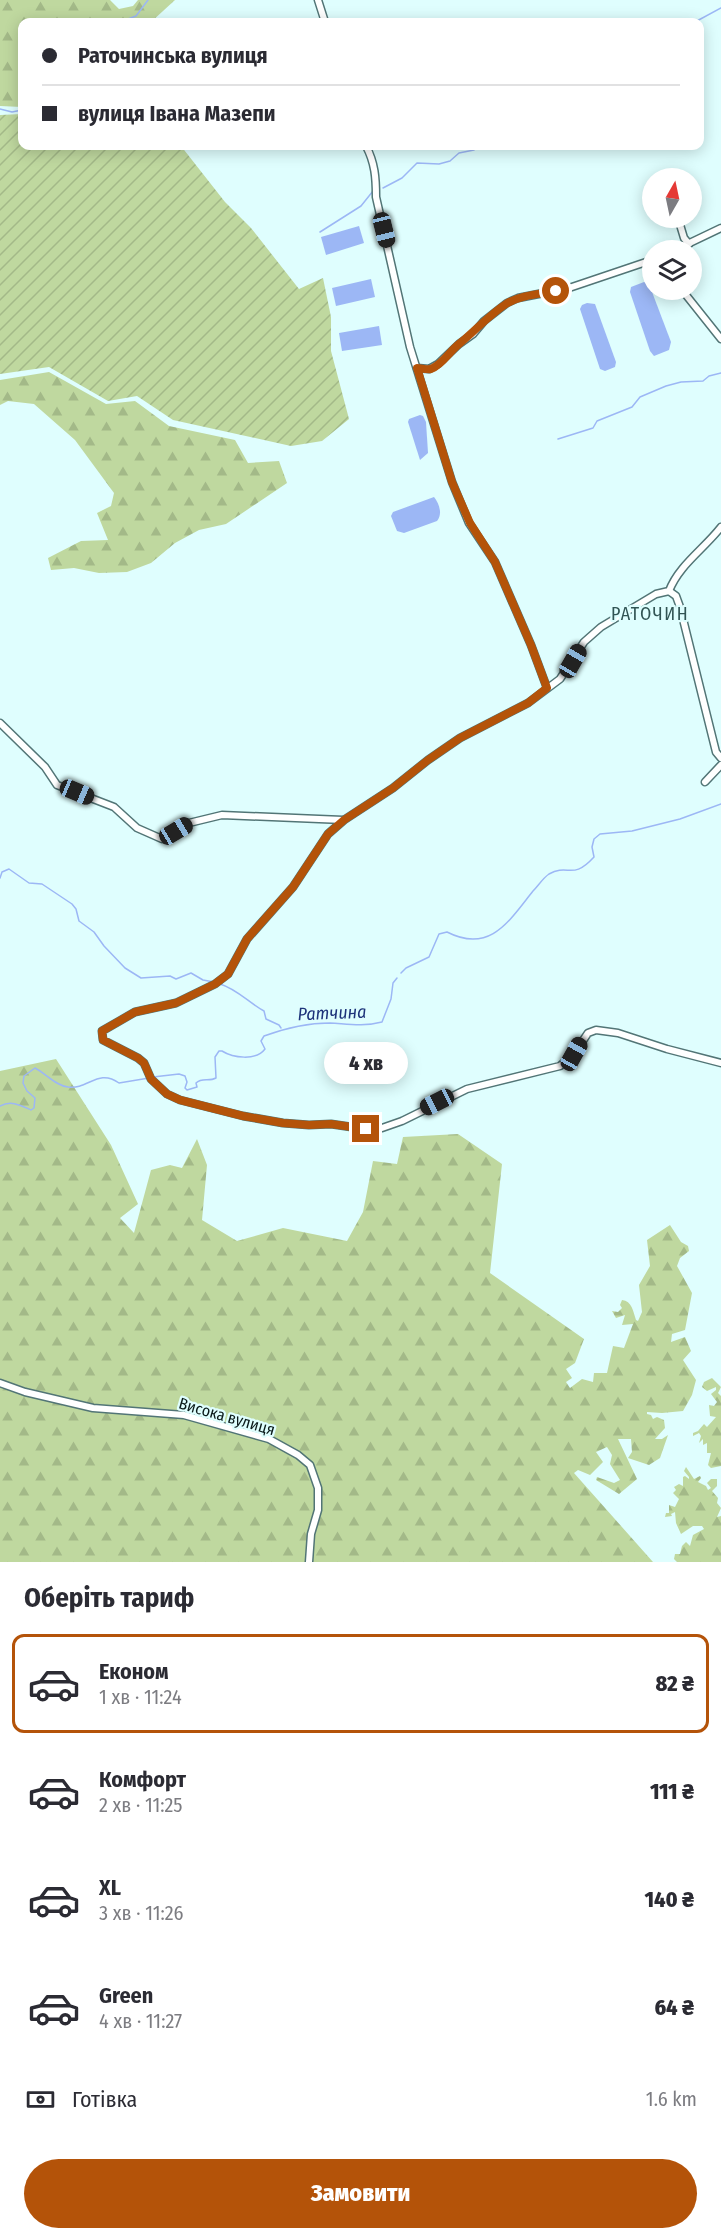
<!DOCTYPE html>
<html lang="uk">
<head>
<meta charset="utf-8">
<style>
	:root { --surface:#fff; --page:#f2f2f3; --text:#2b2b33; --muted:#7c7c81; --line:#e1e1e2; --accent:#b45309 }
	body { margin:0; font-family:"Fira Sans Condensed",sans-serif; background:var(--page); color:var(--text); height:100vh; display:flex; flex-direction:column; font-size:22px; white-space:nowrap }
	* { box-sizing:border-box; margin:0 }
	p { font-size:20px; color:var(--muted) }
	.icon { flex:none; width:33px; height:33px; fill:none; stroke:currentColor; stroke-width:2; stroke-linecap:round; stroke-linejoin:round }
	.map { position:relative; height:1562px; overflow:hidden }
	.details { display:flex; flex-direction:column; background:var(--surface); flex:1 }
	.details>* { flex:none }
	.banner { position:absolute; left:18px; top:18px; width:686px; height:132px; border-radius:12px; box-shadow:0 3px 15px #0003; display:grid; align-content:center; height:132px; padding:0 24px; background:var(--surface) }
	.needle { width:39px; rotate:9deg }
	.tools { position:absolute; left:642px; top:168px; display:grid; gap:12px }
	.tools a { display:grid; place-items:center; width:60px; height:60px; border-radius:50%; background:var(--surface); box-shadow:0 3px 15px #0003; font-size:30px }
	.end { position:absolute; width:27px; height:27px; margin:-14px; border:8px solid #b45309; background:#fff; box-shadow:0 0 0 3px #fff }
	.from { border-radius:50% }
	.bubble { position:absolute; height:42px; border-radius:21px; background:var(--surface); box-shadow:0 3px 15px #0003; font-size:20px; font-weight:800; line-height:42px; text-align:center }
	.car { position:absolute; width:18px; height:36px; margin:-18px -9px; border-radius:8px; box-shadow:0 0 4px 2px #0007; background:linear-gradient(#222 24%,#8ab4d8 0 40%,#222 0 76%,#8ab4d8 0 86%,#222 0) }
	.banner b { display:flex; align-items:center; gap:21px; height:57px; font-size:22px }
	.banner b+b { border-top:2px solid var(--line) }
	.banner i { width:15px; height:15px; background:var(--text) }
	ul { padding:0; list-style:none }
	li { display:flex; align-items:center; gap:18px; height:99px; margin:0 12px 9px; padding:0 12px; border:3px solid transparent; border-radius:12px }
	li div { flex:1 }
	li b { display:block; font-size:22px }
	li em { font-style:normal; font-weight:800 }
	li.current { border-color:var(--accent) }
	li>.icon { width:54px; height:54px; stroke-width:1.5 }
	h2 { padding:0 24px; font-size:27px; line-height:72px }
	.pay { display:flex; align-items:center; gap:15px; height:66px; padding:0 24px; font-size:22px }
	.pay p { margin-inline-start:auto }
	.primary-button { display:flex; gap:12px; margin-top:auto; padding:12px 24px }
	.primary-button a { flex:1; height:69px; border-radius:36px; background:var(--accent); color:#fff; font-size:24px; font-weight:800; line-height:69px; text-align:center }
	.map>svg:first-child { display:block }
	.forest { fill:url(#forest-firs) }
	.garden { fill:url(#garden-furrows) }
	.water { fill:#9cb7f5 }
	.lines { fill:none; stroke-linecap:round; stroke-linejoin:round }
	.stream { stroke:#9cb7f5; stroke-width:1.5 }
	.street-casing { stroke:#527576; stroke-width:9 }
	.street { stroke:#fff; stroke-width:6 }
	.route { stroke:#b45309; stroke-width:8 }
	.labels { text-anchor:middle; stroke-width:4.5; stroke-linejoin:round; paint-order:stroke }
	.street-label { font-size:16px; fill:#091818; stroke:#dffefe }
	.neighbourhood-label { font-size:18px; letter-spacing:1.5px; fill:#315454; stroke:#dffefe }
	.water-label { font-size:18px; font-style:italic; fill:#1d337a; stroke:#dffefe }
</style>
</head>
<body>
<div class="map">
<svg width="721" height="1562" viewBox="0 0 721 1562">
	<defs>
		<pattern id="forest-firs" width="22" height="20" patternUnits="userSpaceOnUse" patternTransform="scale(1.5)"><rect width="22" height="20" fill="#bfd89f"/><path d="M5 1l3.5 6h-7zM16 11l3.5 6h-7z" fill="#a3b988"/></pattern>
		<pattern id="garden-furrows" width="10" height="10" patternUnits="userSpaceOnUse" patternTransform="scale(1.5)"><rect width="10" height="10" fill="#bfd89f"/><path d="M-1 1l2-2M0 10L10 0M9 11l2-2" fill="none" stroke="#a3b988"/></pattern>
	</defs>
	<rect width="100%" height="100%" fill="#dffefe"/>
	<g class="forest">
		<polygon points="0,0 110,0 119,9 133,6 138,0 175,0 151,22 22,22 22,107 0,106"/>
		<polygon points="49,372 106,404 135,401 169,426 235,440 248,463 279,461 287,483 226,524 199,530 175,543 151,563 127,572 99,573 74,568 51,570 48,558 81,541 108,540 97,513 111,506 114,493 75,440 34,404 8,401 0,405 0,380"/>
		<path d="M56,1059L111,1145L138,1204L120,1218L134,1233L151,1170L170,1165L182,1168L197,1139L207,1165L202,1220L237,1241L283,1228L347,1241L363,1212L373,1161L397,1164L403,1137L458,1134L502,1164L490,1273L584,1339L575,1363L566,1369L572,1378L566,1382L570,1388L582,1379L593,1382L594,1373H607L613,1346L624,1348L633,1324L622,1325L625,1315L616,1318L612,1311L618,1312L622,1308L620,1305L622,1300C632,1301 633,1311 636,1320L638,1321L642,1312L639,1285L650,1266L647,1240L670,1225L681,1242L688,1246L689,1251L680,1258L677,1266L692,1293L685,1330L672,1334L671,1342L685,1337L691,1351L683,1360L696,1380L692,1395L683,1411L662,1413L647,1412V1414L651,1415L653,1419L657,1417L664,1420L665,1428L655,1439H662L668,1435L660,1458L649,1465L628,1458L632,1452L631,1439H618L637,1479L619,1494L596,1480L597,1477L614,1483L620,1480L610,1464L612,1455L607,1447L596,1452L603,1462L590,1475L578,1470L574,1473L653,1562H0V1071Z"/>
		<polygon points="712,1378 721,1387 718,1393 721,1396 721,1466 711,1468 708,1465 711,1453 707,1453 707,1443 703,1445 703,1439 699,1443 701,1436 699,1433 693,1436 693,1433 698,1431 704,1424 707,1427 716,1417 710,1416 709,1405 714,1406 717,1402 711,1394 716,1390 716,1387 707,1391 702,1387 704,1382"/>
		<polygon points="686,1467 694,1479 700,1476 701,1478 698,1482 706,1486 708,1490 711,1488 707,1483 711,1479 717,1479 717,1486 712,1491 718,1498 717,1503 721,1508 717,1517 721,1516 721,1562 677,1562 674,1559 675,1554 680,1554 682,1546 686,1542 690,1546 693,1535 704,1529 702,1526 693,1526 681,1534 676,1523 675,1512 671,1514 672,1516 665,1517 666,1513 669,1513 669,1505 675,1507 679,1499 673,1493 676,1490 674,1487 679,1484 683,1486 683,1477 685,1476 689,1479 689,1477 684,1471"/>
	</g>
	<polygon class="garden" points="22,114 22,146 181,146 225,202 251,228 299,289 323,278 331,317 331,351 349,419 322,441 291,446 173,420 137,396 108,401 49,367 0,374 0,115"/>
	<g class="water">
		<polygon points="359,226 364,243 326,255 321,237"/>
		<polygon points="371,279 375,297 336,306 332,288"/>
		<polygon points="644,282 649,284 671,342 669,350 654,356 650,351 630,292 631,287"/>
		<polygon points="587,303 595,304 616,362 615,367 605,371 600,369 580,309 582,305"/>
		<polygon points="379,326 382,345 342,351 339,333"/>
		<polygon points="420,415 423,416 426,422 428,453 420,460 408,422 409,419"/>
		<path d="M434,497C439,503 443,514 437,521L404,533L397,531L391,516L393,512Z"/>
	</g>
	<g class="lines">
		<g class="stream">
			<polyline points="120,22 136,16 148,0"/>
			<polyline points="695,22 721,8"/>
			<polyline points="0,109 12,112 22,110"/>
			<polyline points="383,188 402,178 417,163 439,164 450,161 459,153 474,150 480,146"/>
			<polyline points="320,232 361,206 373,191"/>
			<polyline points="558,439 593,428 597,421 632,407 640,397 666,386 681,382 703,381 709,376 721,373"/>
			<polyline points="0,878 2,872 9,869 29,883 42,884 72,904 76,909 79,921 94,932 104,946 125,968 141,978 170,976 176,979 191,973 203,980 214,982"/>
			<path d="M401,973L406,968L429,957L439,934L447,932C490,954 509,921 533,891C538,886 543,878 549,874C569,863 572,881 594,857L592,847L594,839L600,834L632,831L680,819L721,804"/>
			<path d="M220,984C237,989 249,1003 264,1011L266,1019L279,1025L281,1028"/>
			<path d="M153,1077L179,1074L185,1076L187,1082L185,1088L187,1090L197,1087L196,1083C202,1077 209,1082 216,1078L215,1057L219,1051H222C233,1058 256,1061 265,1049L261,1041L264,1036C286,1028 306,1023 330,1023C348,1024 363,1027 382,1022L391,999L393,983L397,978"/>
			<path d="M0,1106C11,1100 20,1105 31,1110L34,1108L35,1098L27,1091L23,1083L24,1076L35,1068C45,1073 56,1086 68,1087C88,1090 98,1068 119,1083L149,1078"/>
		</g>
		<g class="street-casing">
			<g id="street">
				<polyline points="318,0 325,22"/>
				<path d="M366,146C375,163 376,178 376,197L410,347L452,482L469,523L495,562L531,645L547,688"/>
				<polyline points="678,218 684,238 689,244"/>
				<polyline points="675,250 721,228"/>
				<polyline points="682,290 721,339"/>
				<polyline points="417,368 429,369 438,364 459,344 473,334 484,321 507,303 518,298 569,288 652,260"/>
				<path d="M721,527C704,549 679,565 669,591L656,594L601,627L584,642L560,679L528,703L460,738L428,760L393,788L344,820L328,834L293,887L247,939L228,974L215,984L176,1003L135,1012L102,1031L103,1040L138,1058L144,1063L151,1079L167,1094L180,1100L243,1116L283,1123L309,1125L331,1124L365,1129L382,1128L402,1121L467,1089L560,1066L574,1054L588,1033L596,1030L618,1033L667,1049L721,1063"/>
				<polyline points="669,591 676,596 680,607 716,752 721,758"/>
				<polyline points="0,723 45,767 57,785 114,807 137,828 162,839 189,823 222,815 343,820"/>
				<polyline points="705,782 721,765"/>
				<polyline points="0,1383 25,1392 93,1408 184,1415 269,1439 298,1455 310,1465 318,1488 318,1510 311,1534 309,1562"/>
			</g>
		</g>
		<use href="#street" class="street"/>
	</g>
	<g class="lines">
		<path class="route" d="M366,1129L331,1124L309,1125L283,1123L243,1116L180,1100L167,1094L151,1079L144,1063L138,1058L103,1040L102,1031L135,1012L176,1003L215,984L228,974L247,939L293,887L328,834L344,820L393,788L428,760L460,738L528,703L547,688L531,645L495,562L470,523L452,482L417,368C421,368 427,370 431,369C442,365 450,351 459,344C475,331 489,315 506,304C520,295 540,294 556,291"/>
	</g>
	<g class="labels">
		<g class="street-label">
			<text transform="translate(227 1416) rotate(16)" y="6">Висока вулиця</text>
		</g>
		<g class="neighbourhood-label">
			<text x="650" y="620">РАТОЧИН</text>
		</g>
		<g class="water-label">
			<text transform="translate(332 1013) rotate(-2)" y="6">Ратчина</text>
		</g>
	</g>
</svg>
<div class="tools">
<a><svg class="needle" viewBox="-14 -14 28 28"><path d="M0-13l5 13h-10z" fill="#e53935"/><path d="M0 13l5-13h-10z" fill="#7c7c81"/></svg></a>
<a><svg class="icon" aria-label="layers" viewBox="0 0 24 24"><path d="M12 4l9 5-9 5-9-5zM3 14l9 5 9-5"/></svg></a>
</div>
<i class="end from" style="left:556px;top:291px"></i>
<i class="end" style="left:366px;top:1129px"></i>
<div class="bubble" style="left:324px;top:1042px;width:84px">4 хв</div>
<i class="car" style="left:384px;top:230px;rotate:166deg"></i>
<i class="car" style="left:573px;top:661px;rotate:30deg"></i>
<i class="car" style="left:77px;top:792px;rotate:113deg"></i>
<i class="car" style="left:176px;top:831px;rotate:59deg"></i>
<i class="car" style="left:574px;top:1054px;rotate:29deg"></i>
<i class="car" style="left:437px;top:1102px;rotate:243deg"></i>
<div class="banner">
<b><i class="from"></i>Раточинська вулиця</b>
<b><i></i>вулиця Івана Мазепи</b>
</div>
</div>
<section class="details">
<h2>Оберіть тариф</h2>
<ul>
<li class="current"><svg class="icon" aria-label="car" viewBox="0 0 24 24"><path d="M5 17H2v-5l4-1 3-4h7l3 4 3 1v5h-3M9 17h6M6 11h13"/><circle cx="7" cy="17" r="2"/><circle cx="17" cy="17" r="2"/></svg><div><b>Економ</b><p>1 хв · 11:24</p></div><em>82 ₴</em></li>
<li><svg class="icon" aria-label="car" viewBox="0 0 24 24"><path d="M5 17H2v-5l4-1 3-4h7l3 4 3 1v5h-3M9 17h6M6 11h13"/><circle cx="7" cy="17" r="2"/><circle cx="17" cy="17" r="2"/></svg><div><b>Комфорт</b><p>2 хв · 11:25</p></div><em>111 ₴</em></li>
<li><svg class="icon" aria-label="car" viewBox="0 0 24 24"><path d="M5 17H2v-5l4-1 3-4h7l3 4 3 1v5h-3M9 17h6M6 11h13"/><circle cx="7" cy="17" r="2"/><circle cx="17" cy="17" r="2"/></svg><div><b>XL</b><p>3 хв · 11:26</p></div><em>140 ₴</em></li>
<li><svg class="icon" aria-label="car" viewBox="0 0 24 24"><path d="M5 17H2v-5l4-1 3-4h7l3 4 3 1v5h-3M9 17h6M6 11h13"/><circle cx="7" cy="17" r="2"/><circle cx="17" cy="17" r="2"/></svg><div><b>Green</b><p>4 хв · 11:27</p></div><em>64 ₴</em></li>
</ul>
<div class="pay"><svg class="icon" aria-label="cash" viewBox="0 0 24 24"><path d="M3 7h18v10H3z"/><circle cx="12" cy="12" r="2"/></svg>Готівка<p>1.6 km</p></div>
<div class="primary-button"><a>Замовити</a></div>
</section>
</body>
</html>
